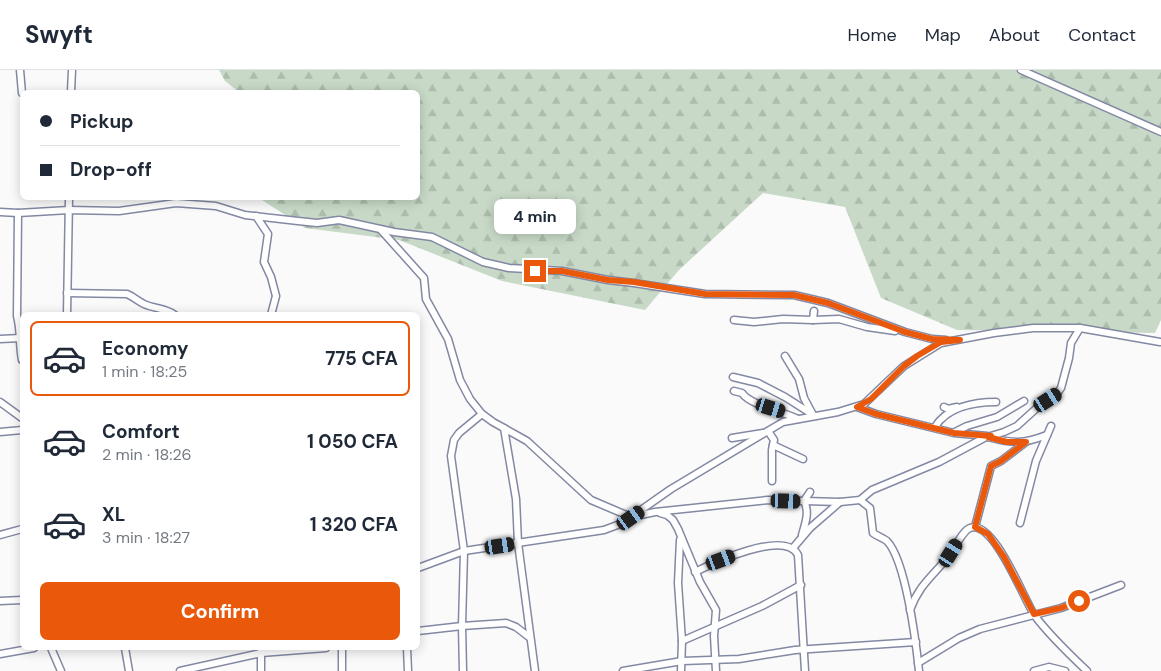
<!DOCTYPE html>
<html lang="en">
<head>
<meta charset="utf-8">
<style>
	:root { --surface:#fff; --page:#f6f6f7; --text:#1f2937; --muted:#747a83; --line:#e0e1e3; --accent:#ea580c }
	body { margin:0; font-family:"DM Sans",sans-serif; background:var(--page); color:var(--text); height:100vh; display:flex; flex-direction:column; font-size:19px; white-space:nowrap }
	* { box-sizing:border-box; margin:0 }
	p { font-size:16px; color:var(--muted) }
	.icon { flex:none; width:28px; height:28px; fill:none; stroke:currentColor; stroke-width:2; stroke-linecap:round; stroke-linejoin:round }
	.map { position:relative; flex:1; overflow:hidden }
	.panel { position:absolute; left:20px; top:242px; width:400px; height:338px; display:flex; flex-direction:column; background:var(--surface); border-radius:8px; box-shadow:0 2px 12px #0003 }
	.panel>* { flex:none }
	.hud { position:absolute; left:20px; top:20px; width:400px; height:110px; border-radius:8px; box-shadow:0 2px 12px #0003; display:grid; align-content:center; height:110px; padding:0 20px; background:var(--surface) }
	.end { position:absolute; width:22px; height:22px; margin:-11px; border:6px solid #ea580c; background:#fff; box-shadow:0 0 0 2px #fff }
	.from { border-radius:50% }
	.bubble { position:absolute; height:35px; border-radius:8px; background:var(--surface); box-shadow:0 2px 12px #0003; font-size:16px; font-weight:700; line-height:35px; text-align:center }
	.car { position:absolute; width:15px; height:30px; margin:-15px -8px; border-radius:6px; box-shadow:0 0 4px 1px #0007; background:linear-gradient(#222 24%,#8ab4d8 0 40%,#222 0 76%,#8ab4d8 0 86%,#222 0) }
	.hud b { display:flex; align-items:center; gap:18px; height:48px; font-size:19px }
	.hud b+b { border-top:1px solid var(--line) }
	.hud i { width:12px; height:12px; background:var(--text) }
	ul { padding:9px 0 0; list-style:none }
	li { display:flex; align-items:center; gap:15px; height:75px; margin:0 10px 8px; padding:0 10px; border:2px solid transparent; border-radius:8px }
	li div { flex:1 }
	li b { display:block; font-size:19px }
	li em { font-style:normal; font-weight:700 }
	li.selected { border-color:var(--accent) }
	li>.icon { width:45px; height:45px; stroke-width:1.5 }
	.action { display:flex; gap:10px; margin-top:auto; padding:10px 20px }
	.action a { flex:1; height:58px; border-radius:8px; background:var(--accent); color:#fff; font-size:20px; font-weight:700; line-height:58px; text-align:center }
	header { display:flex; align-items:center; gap:30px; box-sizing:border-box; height:70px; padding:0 25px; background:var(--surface); border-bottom:1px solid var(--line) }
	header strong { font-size:24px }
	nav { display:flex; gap:28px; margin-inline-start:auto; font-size:18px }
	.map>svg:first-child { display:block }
	.forest { fill:url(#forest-firs) }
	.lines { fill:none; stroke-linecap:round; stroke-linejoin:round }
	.minor-casing { stroke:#8388a3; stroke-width:9 }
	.minor { stroke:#fff; stroke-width:6 }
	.route { stroke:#ea580c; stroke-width:6 }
</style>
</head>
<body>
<header>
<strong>Swyft</strong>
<nav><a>Home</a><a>Map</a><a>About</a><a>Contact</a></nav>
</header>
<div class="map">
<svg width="1161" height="601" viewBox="0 0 1161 601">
	<defs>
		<pattern id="forest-firs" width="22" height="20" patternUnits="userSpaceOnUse" patternTransform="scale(1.25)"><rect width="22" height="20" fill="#c8dac7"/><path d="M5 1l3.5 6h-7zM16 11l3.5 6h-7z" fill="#adbcac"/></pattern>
	</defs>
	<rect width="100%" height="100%" fill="#fafafa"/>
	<polygon class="forest" points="219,0 1161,0 1161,250 1155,263 957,260 881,228 845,137 763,123 679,200 645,240 502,211 399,170 305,158 259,128 418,128 418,22 239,22 225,11"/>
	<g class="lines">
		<g class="minor-casing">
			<g id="minor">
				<polyline points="20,0 22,23"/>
				<polyline points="1021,0 1161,62"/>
				<polyline points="71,22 72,0"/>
				<polyline points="0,142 18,143 69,140 119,141 176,133 216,136 245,145 298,151 317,153 339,150 394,162 432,167 483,192 509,198 562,201 608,210 634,213 705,224 794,225 828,233 905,262 932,269 946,270"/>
				<path d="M18,143L17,246C21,261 19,275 22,290"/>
				<polyline points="256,146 268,164 264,192 271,207 276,226 271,245"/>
				<polyline points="381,160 424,208 426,229 448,269 460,310 470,329 482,344 493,352 527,371 591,430 631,447 671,419 783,352 838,342 864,334 904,296 941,273 994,263 1033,258 1080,258 1160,272"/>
				<path d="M67,223L127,224C134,227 138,231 144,234C155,239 166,238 175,245"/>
				<polyline points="67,245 69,128"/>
				<polyline points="734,250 754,252 783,249 813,250 814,241"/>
				<polyline points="813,250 839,249 867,257 895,261"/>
				<polyline points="0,269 21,268"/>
				<polyline points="785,286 799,309 804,328 812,343"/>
				<polyline points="733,307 758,313 785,327 815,346"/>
				<path d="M734,321L742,323C750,335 784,342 798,349"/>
				<polyline points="0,332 22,348"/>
				<polyline points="857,337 876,344 954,363 987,366"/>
				<polyline points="944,337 948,339 957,337"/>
				<path d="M935,357C947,337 974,332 996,332"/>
				<polyline points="504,358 516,429 518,473 535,601"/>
				<polyline points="768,361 774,370 772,380 772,411"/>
				<polyline points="0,362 22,360"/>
				<polyline points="955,362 967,356 997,347 1024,331"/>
				<path d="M988,367C1014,374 1023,374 1047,365"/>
				<polyline points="732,368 763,363"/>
				<polyline points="773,375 803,389"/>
				<path d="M860,430L870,438L873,463C877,466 883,468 887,471C906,491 916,573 919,601"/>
				<polyline points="660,443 667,445 673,450 678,459 700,512 716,540 714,566 716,601"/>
				<polyline points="1020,453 1036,391 1051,356"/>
				<polyline points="975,457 991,396 1001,391 1026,372"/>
				<polyline points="0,465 22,459"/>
				<path d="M802,465C805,454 810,442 804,431L810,422"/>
				<polyline points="680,470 678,513 682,571 681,601"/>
				<polyline points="793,478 810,458 840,432"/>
				<polyline points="418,498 464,481 604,460 620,454 631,447 655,442 768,430 840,432 860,430 872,420 939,392 984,368 1004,362 1017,356 1039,336 1056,325 1061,318 1069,288 1071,273 1080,258"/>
				<path d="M695,502C713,493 785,459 798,485L805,601"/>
				<polyline points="0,531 22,530"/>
				<path d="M910,540C919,515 932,507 947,488C953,481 963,460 970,458C994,449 1024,530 1035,546C1050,566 1069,584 1087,601"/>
				<polyline points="418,561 462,556 506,553 516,557 529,567"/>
				<polyline points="682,571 762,536 801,515"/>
				<polyline points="51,578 61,601"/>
				<polyline points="125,578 129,601"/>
				<polyline points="407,578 408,601"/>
				<polyline points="0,584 34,578"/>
				<polyline points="918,593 959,568 980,559 1061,538 1121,515"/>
				<polyline points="180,601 261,583 326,578"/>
				<polyline points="261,601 261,578"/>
				<polyline points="342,601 342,578"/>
				<polyline points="463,601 462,556 464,481 451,386 454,370 459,363 482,344"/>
				<polyline points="623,601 682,591 739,589 795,580 916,572"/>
				<polyline points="1034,601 1049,597 1065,601"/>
			</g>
		</g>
		<use href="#minor" class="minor"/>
	</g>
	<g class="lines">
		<polyline class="route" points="535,201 562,201 608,210 634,212 705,224 794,225 828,233 905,262 932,269 960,270 941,272 917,286 904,296 871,329 857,337 876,344 954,363 991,366 988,367 1007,372 1026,372 1001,391 991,396 975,457 988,464 1004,487 1034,544 1061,538 1079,531"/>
	</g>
</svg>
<i class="end from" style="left:1079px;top:531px"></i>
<i class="end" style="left:535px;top:201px"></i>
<div class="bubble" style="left:494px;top:129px;width:82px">4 min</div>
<i class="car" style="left:1048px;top:330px;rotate:57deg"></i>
<i class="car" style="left:771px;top:338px;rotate:107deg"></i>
<i class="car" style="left:786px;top:431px;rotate:92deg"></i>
<i class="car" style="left:631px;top:448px;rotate:55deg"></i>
<i class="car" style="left:500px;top:476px;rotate:81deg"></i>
<i class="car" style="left:951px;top:483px;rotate:32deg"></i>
<i class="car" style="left:721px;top:490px;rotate:70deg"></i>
<div class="hud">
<b><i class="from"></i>Pickup</b>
<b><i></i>Drop-off</b>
</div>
<section class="panel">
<ul>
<li class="selected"><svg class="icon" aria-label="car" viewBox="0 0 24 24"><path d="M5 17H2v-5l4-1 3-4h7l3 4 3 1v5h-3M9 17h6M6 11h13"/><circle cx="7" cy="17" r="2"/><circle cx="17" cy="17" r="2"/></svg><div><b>Economy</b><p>1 min · 18:25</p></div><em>775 CFA</em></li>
<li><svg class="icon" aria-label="car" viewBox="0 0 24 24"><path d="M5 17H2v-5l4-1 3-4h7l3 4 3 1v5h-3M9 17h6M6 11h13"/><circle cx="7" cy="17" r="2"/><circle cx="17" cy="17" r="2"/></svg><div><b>Comfort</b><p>2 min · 18:26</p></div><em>1 050 CFA</em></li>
<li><svg class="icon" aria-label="car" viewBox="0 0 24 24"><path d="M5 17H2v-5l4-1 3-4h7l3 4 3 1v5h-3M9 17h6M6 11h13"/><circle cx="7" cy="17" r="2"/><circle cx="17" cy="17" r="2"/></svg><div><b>XL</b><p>3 min · 18:27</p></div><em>1 320 CFA</em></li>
</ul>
<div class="action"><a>Confirm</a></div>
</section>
</div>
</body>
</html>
